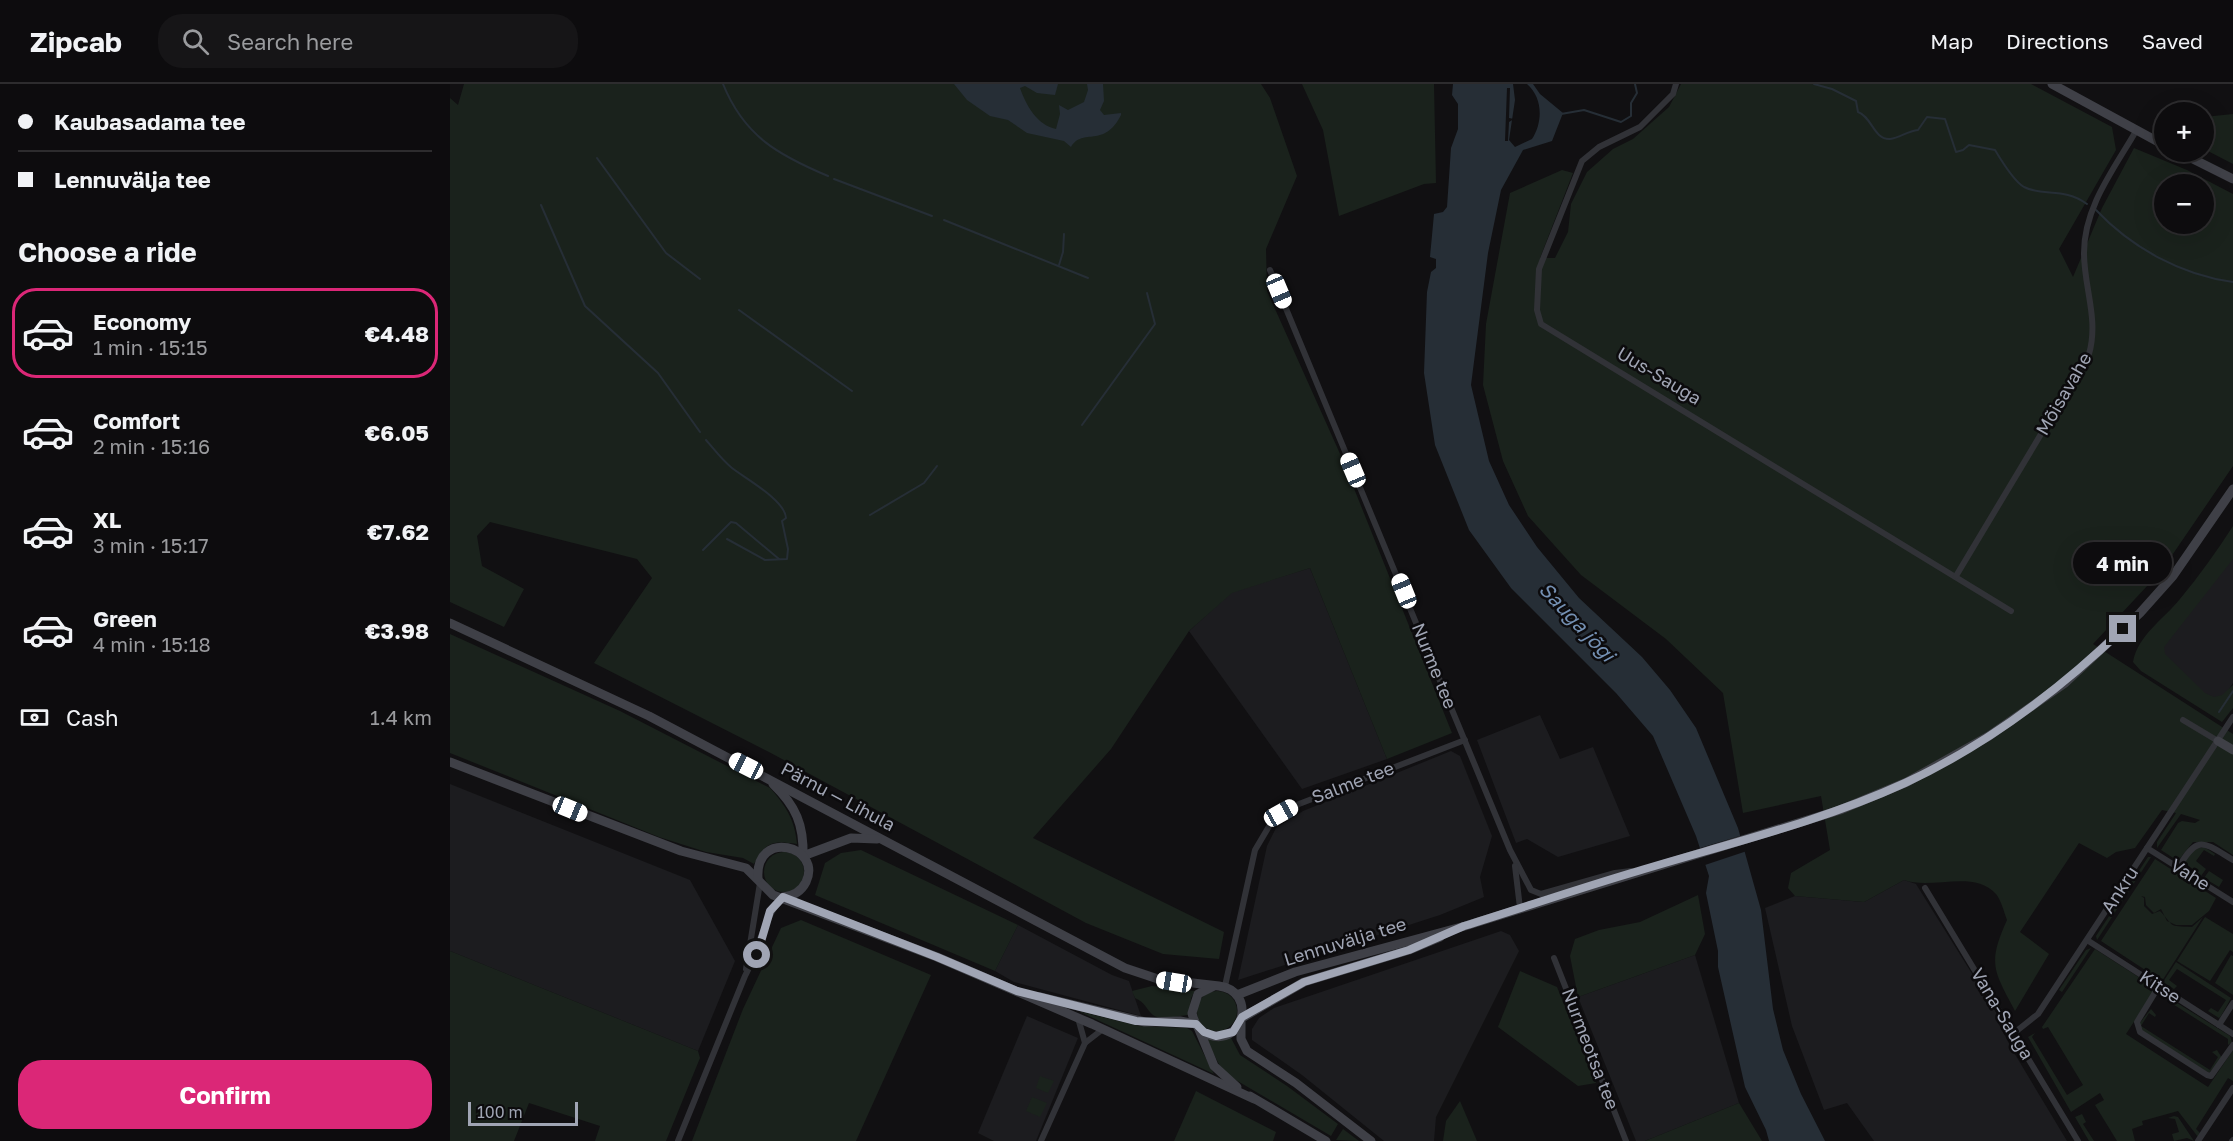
<!DOCTYPE html>
<html lang="en">
<head>
<meta charset="utf-8">
<style>
	:root { --surface:#0d0c0e; --page:#161517; --text:#f1f3f6; --muted:#9a9b9e; --line:#2d2c2e; --accent:#db2777 }
	body { margin:0; font-family:"Golos Text",sans-serif; background:var(--page); color:var(--text); height:100vh; display:flex; flex-direction:column; font-size:22px; white-space:nowrap }
	* { box-sizing:border-box; margin:0 }
	p { font-size:20px; color:var(--muted) }
	.icon { flex:none; width:33px; height:33px; fill:none; stroke:currentColor; stroke-width:2; stroke-linecap:round; stroke-linejoin:round }
	.map { position:relative; flex:1; overflow:hidden }
	.drawer { display:flex; flex-direction:column; background:var(--surface); width:450px }
	.drawer>* { flex:none }
	.banner { display:grid; align-content:center; height:132px; padding:0 18px; background:var(--surface) }
	.buttons { position:absolute; left:1704px; top:18px; display:grid; gap:12px }
	.buttons a { display:grid; place-items:center; width:60px; height:60px; border-radius:50%; background:var(--surface); box-shadow:0 6px 24px #0002,0 0 0 2px var(--line); font-size:30px }
	.scale { position:absolute; left:18px; bottom:15px; width:110px; box-sizing:border-box; padding-left:6px; border:3px solid #a0a5b4; border-top:0; font-size:16px; line-height:21px; white-space:nowrap; color:#a0a5b4; -webkit-text-stroke:4px #0c0b0d; paint-order:stroke }
	.end { position:absolute; width:27px; height:27px; margin:-14px; border:8px solid #a0a5b4; background:#111; box-shadow:0 0 0 3px #111 }
	.from { border-radius:50% }
	.bubble { position:absolute; height:42px; border-radius:21px; background:var(--surface); box-shadow:0 6px 24px #0002,0 0 0 2px var(--line); font-size:20px; font-weight:700; line-height:42px; text-align:center }
	.car { position:absolute; width:18px; height:36px; margin:-18px -9px; border-radius:8px; box-shadow:0 0 4px 2px #0007; background:linear-gradient(#fff 24%,#345 0 40%,#fff 0 76%,#345 0 86%,#fff 0) }
	.banner b { display:flex; align-items:center; gap:21px; height:57px; font-size:22px }
	.banner b+b { border-top:2px solid var(--line) }
	.banner i { width:15px; height:15px; background:var(--text) }
	ul { padding:0; list-style:none }
	li { display:flex; align-items:center; gap:18px; height:90px; margin:0 12px 9px; padding:0 6px; border:3px solid transparent; border-radius:24px }
	li div { flex:1 }
	li b { display:block; font-size:22px }
	li em { font-style:normal; font-weight:700 }
	li.active { border-color:var(--accent) }
	li>.icon { width:54px; height:54px; stroke-width:1.5 }
	h2 { padding:0 18px; font-size:27px; line-height:72px }
	.pay { display:flex; align-items:center; gap:15px; height:66px; padding:0 18px; font-size:22px }
	.pay p { margin-inline-start:auto }
	.button { display:flex; gap:12px; margin-top:auto; padding:12px 18px }
	.button a { flex:1; height:69px; border-radius:24px; background:var(--accent); color:#fff; font-size:24px; font-weight:700; line-height:69px; text-align:center }
	header { display:flex; align-items:center; gap:36px; box-sizing:border-box; height:84px; padding:0 30px; background:var(--surface); border-bottom:2px solid var(--line) }
	header strong { font-size:28px }
	nav { display:flex; gap:33px; margin-inline-start:auto; font-size:21px }
	.search { width:420px; height:54px; background:var(--page); display:flex; align-items:center; gap:15px; box-sizing:border-box; padding:0 21px; border-radius:24px; color:var(--muted); font-size:22px }
	main { display:flex; flex:1; min-height:0 }
	.map>svg:first-child { display:block }
	.built { fill:#1c1c1f }
	.green { fill:#1a221c; fill-rule:evenodd }
	.water { fill:#262e36 }
	.pier { fill:#111012 }
	.lines { fill:none; stroke-linecap:round; stroke-linejoin:round }
	.stream { stroke:#262e36; stroke-width:2 }
	.street { stroke:#313237; stroke-width:6 }
	.secondary { stroke:#3f4047; stroke-width:9 }
	.route { stroke:#a0a5b4; stroke-width:8 }
	.labels { text-anchor:middle; stroke-width:5; stroke-linejoin:round; paint-order:stroke }
	.street-label { font-size:18px; fill:#a0a5b4; stroke:#0c0b0d }
	.water-label { font-size:20px; font-style:italic; fill:#7490b3; stroke:#0c0b0d }
</style>
</head>
<body>
<header>
<strong>Zipcab</strong>
<div class="search"><svg class="icon" aria-label="search" viewBox="0 0 24 24"><circle cx="10" cy="10" r="6"/><path d="M15 15l6 6"/></svg>Search here</div>
<nav><a>Map</a><a>Directions</a><a>Saved</a></nav>
</header>
<main>
<section class="drawer">
<div class="banner">
<b><i class="from"></i>Kaubasadama tee</b>
<b><i></i>Lennuvälja tee</b>
</div>
<h2>Choose a ride</h2>
<ul>
<li class="active"><svg class="icon" aria-label="car" viewBox="0 0 24 24"><path d="M5 17H2v-5l4-1 3-4h7l3 4 3 1v5h-3M9 17h6M6 11h13"/><circle cx="7" cy="17" r="2"/><circle cx="17" cy="17" r="2"/></svg><div><b>Economy</b><p>1 min · 15:15</p></div><em>€4.48</em></li>
<li><svg class="icon" aria-label="car" viewBox="0 0 24 24"><path d="M5 17H2v-5l4-1 3-4h7l3 4 3 1v5h-3M9 17h6M6 11h13"/><circle cx="7" cy="17" r="2"/><circle cx="17" cy="17" r="2"/></svg><div><b>Comfort</b><p>2 min · 15:16</p></div><em>€6.05</em></li>
<li><svg class="icon" aria-label="car" viewBox="0 0 24 24"><path d="M5 17H2v-5l4-1 3-4h7l3 4 3 1v5h-3M9 17h6M6 11h13"/><circle cx="7" cy="17" r="2"/><circle cx="17" cy="17" r="2"/></svg><div><b>XL</b><p>3 min · 15:17</p></div><em>€7.62</em></li>
<li><svg class="icon" aria-label="car" viewBox="0 0 24 24"><path d="M5 17H2v-5l4-1 3-4h7l3 4 3 1v5h-3M9 17h6M6 11h13"/><circle cx="7" cy="17" r="2"/><circle cx="17" cy="17" r="2"/></svg><div><b>Green</b><p>4 min · 15:18</p></div><em>€3.98</em></li>
</ul>
<div class="pay"><svg class="icon" aria-label="cash" viewBox="0 0 24 24"><path d="M3 7h18v10H3z"/><circle cx="12" cy="12" r="2"/></svg>Cash<p>1.4 km</p></div>
<div class="button"><a>Confirm</a></div>
</section>
<div class="map">
<svg width="1783" height="1057" viewBox="0 0 1783 1057">
	<rect width="100%" height="100%" fill="#111012"/>
	<g class="built">
		<polygon points="1783,455 1783,599 1765,626 1695,556"/>
		<polygon points="860,484 937,675 852,705 739,547 782,508"/>
		<polygon points="1090,631 1110,675 1143,663 1180,752 1108,773 1077,755 1066,759 1027,656"/>
		<polygon points="1001,667 1010,672 1042,752 1030,793 1034,813 990,831 788,896 817,762 826,744 853,727"/>
		<polygon points="0,700 240,796 285,877 248,967 0,867"/>
		<polygon points="1454,796 1466,800 1549,933 1546,935 1563,967 1617,1057 1424,1057 1397,1019 1374,1026 1342,942 1315,824 1345,812 1414,818"/>
		<polygon points="568,841 662,891 679,897 691,932 564,898 545,887"/>
		<polygon points="1051,847 1060,851 1069,867 986,1033 984,1057 934,1057 852,991 802,956 802,945 809,934 824,924"/>
		<polygon points="1245,871 1289,1019 1195,1057 1186,1057 1128,913"/>
		<polygon points="577,932 628,954 586,1057 544,1057 528,1049"/>
	</g>
	<g class="green">
		<polygon points="14,0 811,0 820,14 847,92 816,165 817,207 891,372 1002,649 937,675 860,484 782,509 739,547 661,665 583,754 774,848 769,875 713,870 636,839 319,668 144,579 202,494 187,475 40,438 27,452 32,482 74,505 54,543 0,518 0,14 8,21"/>
		<polygon points="852,0 984,0 986,99 974,100 889,132 873,46"/>
		<path d="M1231,0H1581L1662,43L1666,66L1609,165L1623,193L1652,124L1684,64L1737,86L1783,110V382L1712,486L1643,560L1783,650V771L1763,758H1743L1728,777L1711,766L1728,739L1732,737L1745,739L1750,736L1731,730L1707,764V758L1726,729L1712,726L1685,764L1666,768L1657,774L1629,759L1570,848L1599,870L1565,927C1544,887 1537,880 1557,836C1554,828 1551,816 1546,810C1524,785 1482,806 1454,796L1414,818L1345,812L1338,804L1341,789L1380,766L1371,712L1293,729L1273,609L1216,555L1131,491L1078,432L1053,377L1033,301L1036,240L1060,109L1112,86L1123,89L1090,174H1105L1118,148L1121,120L1137,88L1163,65L1183,55L1219,23ZM1714,100H1754V140H1714Z"/>
		<polygon points="1783,30 1783,80 1754,65 1754,33"/>
		<path d="M1783,442V475L1714,563L1715,570L1755,609L1764,613L1772,611L1783,601V624L1772,638L1691,587L1683,578C1688,551 1714,535 1730,515C1749,492 1767,467 1783,442Z"/>
		<path d="M0,550L170,627L320,704C336,722 345,736 347,760C322,757 317,757 304,780L293,774L256,768L209,753L0,669Z"/>
		<polygon points="1754,763 1765,770 1764,772 1754,766 1746,777 1756,785 1751,792 1734,778 1744,765"/>
		<polygon points="411,766 568,841 545,887 365,811 375,779 391,769"/>
		<circle cx="334" cy="788" r="20"/>
		<polygon points="1698,773 1701,773 1647,856 1646,852"/>
		<path d="M1705,775L1766,814L1759,827L1742,841H1726L1717,837L1711,825L1704,829L1696,821L1695,813L1691,812L1694,814V822L1702,830L1710,827C1725,843 1717,842 1742,843L1753,833L1712,897L1651,857Z"/>
		<polygon points="1759,787 1773,796 1769,803 1754,794"/>
		<polygon points="1248,811 1255,850 1245,871 1128,913 1120,872 1125,855 1149,846 1190,838"/>
		<polygon points="1755,833 1783,850 1783,868 1780,866 1760,897 1727,877"/>
		<polygon points="351,836 481,891 406,1057 242,1057 293,925 331,844"/>
		<polygon points="1641,864 1612,908 1609,906 1636,866"/>
		<polygon points="1645,865 1704,903 1702,910 1676,950 1758,1003 1783,966 1783,997 1778,994 1746,1045 1750,1049 1748,1053 1728,1027 1692,1037 1693,1041 1682,1045 1685,1057 1667,1057 1645,1021 1654,1016 1650,1009 1621,1028 1578,953 1585,949 1582,953 1617,1011 1633,1001 1598,943 1593,945 1592,943"/>
		<polygon points="0,867 248,967 250,974 216,1057 145,1057 150,1042 79,1019 64,1057 0,1057"/>
		<polygon points="1781,871 1783,872 1783,911 1765,899"/>
		<polygon points="1726,878 1781,914 1771,932 1769,934 1758,927 1761,924 1768,928 1776,916 1727,885 1719,896 1727,902 1724,905 1713,898"/>
		<polygon points="1070,887 1107,903 1146,999 1128,1002 1048,943"/>
		<path d="M702,902L745,907L741,914L739,931C729,931 712,938 703,931C696,925 695,918 685,914L682,907Z"/>
		<circle cx="767" cy="927" r="20"/>
		<polygon points="1711,909 1780,952 1782,958 1778,961 1778,955 1710,912"/>
		<polygon points="1701,925 1706,931 1705,933 1699,929 1691,942 1760,986 1768,973 1762,968 1767,966 1772,974 1759,989 1689,945 1689,940"/>
		<polygon points="628,927 689,942 737,944 742,947 764,990"/>
		<polygon points="755,954 764,956 781,954 790,971 837,1002 888,1040 881,1052 779,992 770,982"/>
		<polygon points="590,992 604,997 598,1009 586,1004"/>
		<polygon points="746,1007 826,1048 823,1057 724,1057"/>
		<polygon points="582,1013 597,1019 590,1033 576,1027"/>
		<polygon points="1010,1017 1027,1057 993,1057 996,1037"/>
		<polygon points="1289,1019 1312,1057 1195,1057"/>
		<polygon points="1632,1030 1636,1038 1633,1040 1644,1057 1639,1057 1625,1033"/>
		<polygon points="1724,1032 1728,1033 1744,1057 1737,1054 1724,1057 1722,1050 1729,1048 1725,1035 1718,1034"/>
		<polygon points="893,1045 909,1057 886,1056"/>
	</g>
	<g class="water">
		<path d="M504,0H608L605,11L587,9L575,2L570,4C576,21 587,41 606,45L610,30L609,21L618,26L634,18L638,6L637,0H653L654,17L650,26L654,31L671,29V31C654,65 633,43 621,63L614,57L577,49L558,36L540,32L517,16Z"/>
		<path d="M1003,0H1063L1065,16L1059,56L1065,63L1082,55C1093,38 1093,14 1077,0H1083L1090,10L1113,29L1102,57L1073,66L1051,106L1038,169L1021,301L1039,377L1059,421L1087,463L1129,514L1192,573L1220,606L1246,644L1288,744L1311,826L1323,925L1333,966L1351,1010L1375,1057H1319L1316,1046L1295,1003L1268,883V867L1256,809L1259,792L1246,752L1203,652L1166,609L1061,504L1019,446L985,361L974,289L977,208L981,188L986,184V175L980,173L984,130L993,128L997,123L1001,64L1008,45V20L1002,11Z"/>
	</g>
	<g class="pier">
		<polygon points="1057,4 1060,4 1059,34 1064,35 1059,38 1058,57 1055,57"/>
		<polygon points="1293,751 1297,767 1252,782 1247,765"/>
	</g>
	<g class="lines">
		<g class="stream">
			<path d="M273,0C294,52 328,71 378,92"/>
			<path d="M1364,0L1382,5L1406,17L1408,28C1422,33 1424,56 1440,55C1450,54 1457,47 1468,46L1477,33L1495,35L1506,68L1513,66L1519,61L1545,66C1551,76 1565,98 1574,103C1594,113 1614,103 1637,120"/>
			<polyline points="1111,30 1134,26 1171,38 1181,32 1181,19 1187,9 1185,0"/>
			<polyline points="147,74 216,169 250,195"/>
			<polyline points="384,95 482,132"/>
			<polyline points="91,121 135,222 208,289 250,348"/>
			<path d="M1646,126C1682,164 1731,191 1783,198"/>
			<polyline points="494,136 638,194"/>
			<polyline points="609,181 613,168 614,150"/>
			<polyline points="289,226 402,307"/>
			<polyline points="632,341 705,240 697,209"/>
			<path d="M256,356C264,365 272,376 282,384C296,395 335,416 336,434L332,437L338,465L337,475L315,476L277,455"/>
			<polyline points="420,431 474,399 487,382"/>
			<polyline points="253,466 281,438 286,439 329,475"/>
			<polyline points="1769,628 1783,607"/>
		</g>
		<g class="street">
			<polyline points="1226,0 1223,10 1190,43 1149,63 1132,77 1089,185 1087,226 1091,240 1561,527"/>
			<polyline points="820,186 1060,766 1081,806 1091,810 1165,789 1181,787"/>
			<path d="M1506,492L1639,270C1649,235 1634,204 1634,169C1634,123 1664,85 1686,47"/>
			<polyline points="1733,636 1768,657"/>
			<polyline points="1697,764 1783,818"/>
			<polyline points="1065,782 1070,824"/>
			<path d="M1728,784C1748,750 1753,758 1783,776"/>
			<polyline points="1475,804 1628,1057"/>
			<polyline points="1637,856 1783,950"/>
			<polyline points="1104,874 1176,1057"/>
			<polyline points="296,885 310,799"/>
			<polyline points="775,902 805,766 821,739 849,720 1015,656"/>
			<polyline points="1709,902 1687,938 1690,948 1757,991 1761,992 1783,961"/>
			<polyline points="628,934 635,959"/>
			<polyline points="1769,941 1783,919"/>
			<polyline points="1564,949 1588,930 1783,633"/>
			<path d="M228,1057L295,892C309,866 312,836 332,814"/>
			<polyline points="591,1057 635,959 653,945"/>
			<polyline points="1748,1057 1783,1004"/>
			<polyline points="1782,1057 1783,1056"/>
		</g>
		<g class="secondary">
			<polyline points="1602,0 1714,61"/>
			<polyline points="1729,68 1783,95"/>
			<path d="M0,539L199,632L675,884L708,895L769,902C807,907 794,963 759,951C749,947 744,939 742,929L748,910L764,902"/>
			<polyline points="1768,657 1783,666"/>
			<polyline points="0,678 231,767 296,784 323,811 487,873 642,940 804,1015"/>
			<path d="M323,700C346,722 354,741 353,772L401,754L427,755"/>
			<path d="M308,794C305,744 373,762 356,798C351,808 343,812 333,813"/>
			<polyline points="787,911 845,888 1015,842 1390,726 1457,698 1539,652 1615,599 1690,529 1723,492 1783,405"/>
			<polyline points="590,913 695,938 730,937 746,940"/>
			<polyline points="792,934 854,898 959,866 990,853"/>
			<polyline points="791,938 791,955 797,967 846,999 921,1057"/>
			<polyline points="748,943 764,982 787,1003"/>
			<polyline points="800,1012 876,1057"/>
		</g>
	</g>
	<g class="lines">
		<path class="route" d="M307,871L320,827L333,813L487,873L567,907L686,937L746,940L754,948L766,952L783,948L792,933L854,898L959,866L1014,842C1072,824 1130,804 1188,787C1277,760 1370,738 1455,699C1537,661 1608,607 1673,545"/>
	</g>
	<g class="labels">
		<g class="street-label">
			<text transform="translate(1209 292) rotate(31)" y="6">Uus-Sauga</text>
			<text transform="translate(1614 310) rotate(-60)" y="6">Mõisavahe</text>
			<text transform="translate(984 582) rotate(68)" y="6">Nurme tee</text>
			<text transform="translate(903 699) rotate(-21)" y="6">Salme tee</text>
			<text transform="translate(388 713) rotate(28)" y="6">Pärnu — Lihula</text>
			<text transform="translate(1740 791) rotate(32)" y="6">Vahe</text>
			<text transform="translate(1670 806) rotate(-57)" y="6">Ankru</text>
			<text transform="translate(895 858) rotate(-17)" y="6">Lennuvälja tee</text>
			<text transform="translate(1710 903) rotate(33)" y="6">Kitse</text>
			<text transform="translate(1552 930) rotate(59)" y="6">Vana-Sauga</text>
			<text transform="translate(1140 965) rotate(69)" y="6">Nurmeotsa tee</text>
		</g>
		<g class="water-label">
			<text transform="translate(1127 538) rotate(47)" y="7">Sauga jõgi</text>
		</g>
	</g>
</svg>
<div class="buttons">
<a>+</a>
<a>−</a>
</div>
<div class="scale">100 m</div>
<i class="end from" style="left:307px;top:871px"></i>
<i class="end" style="left:1673px;top:545px"></i>
<div class="bubble" style="left:1623px;top:458px;width:99px">4 min</div>
<i class="car" style="left:829px;top:207px;rotate:157deg"></i>
<i class="car" style="left:903px;top:386px;rotate:337deg"></i>
<i class="car" style="left:954px;top:507px;rotate:338deg"></i>
<i class="car" style="left:296px;top:682px;rotate:297deg"></i>
<i class="car" style="left:120px;top:725px;rotate:112deg"></i>
<i class="car" style="left:831px;top:729px;rotate:61deg"></i>
<i class="car" style="left:724px;top:898px;rotate:279deg"></i>
</div>
</main>
</body>
</html>
